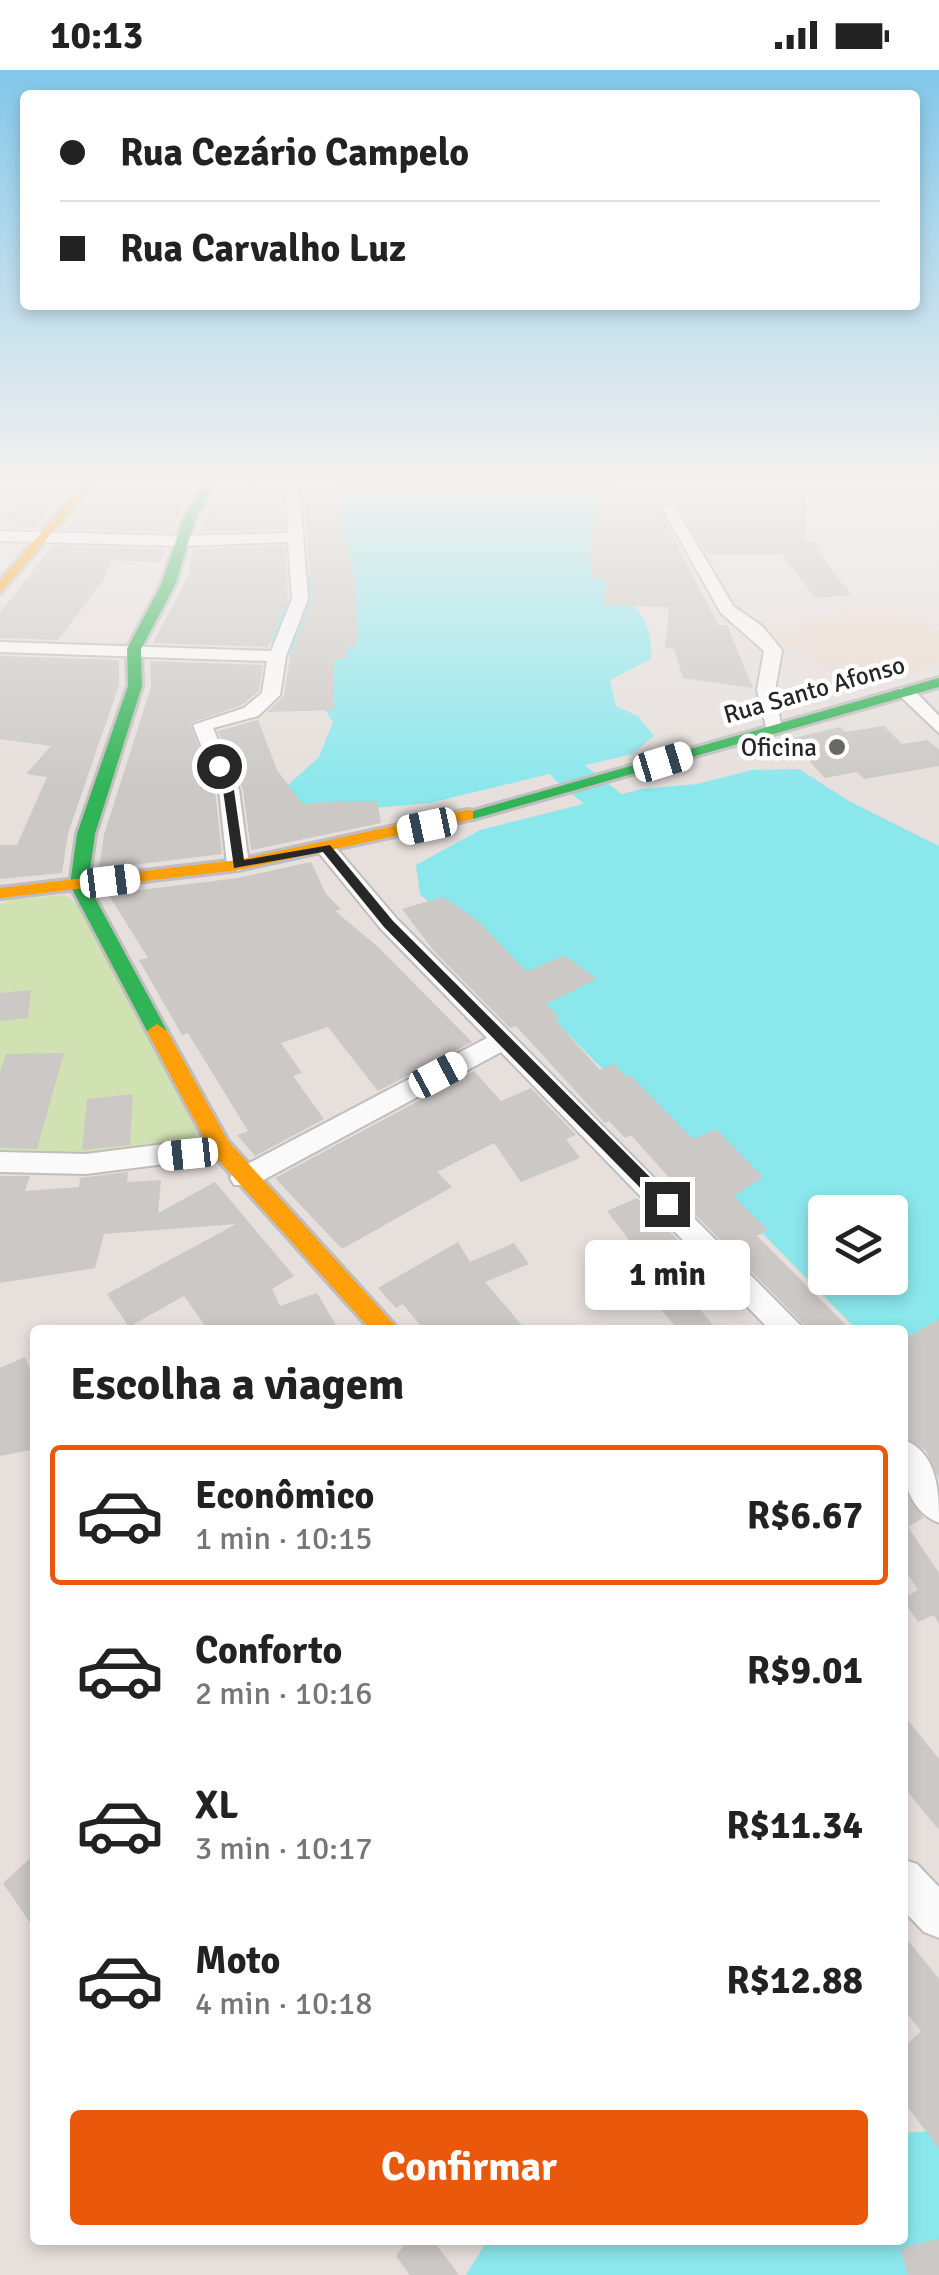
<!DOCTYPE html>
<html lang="pt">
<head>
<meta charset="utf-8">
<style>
	:root { --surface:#fff; --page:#f2f2f2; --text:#222; --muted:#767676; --line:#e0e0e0; --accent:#ea580c }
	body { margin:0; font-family:Signika,sans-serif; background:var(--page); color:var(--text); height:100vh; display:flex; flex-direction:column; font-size:38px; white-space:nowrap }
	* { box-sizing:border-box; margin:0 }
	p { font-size:32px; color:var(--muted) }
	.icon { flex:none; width:55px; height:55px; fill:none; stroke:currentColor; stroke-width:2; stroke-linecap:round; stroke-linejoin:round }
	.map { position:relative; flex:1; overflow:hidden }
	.drawer { position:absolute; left:30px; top:1255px; width:878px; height:920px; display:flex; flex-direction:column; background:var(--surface); border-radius:10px; box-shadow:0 5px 15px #0003 }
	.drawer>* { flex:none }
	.top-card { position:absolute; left:20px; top:20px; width:900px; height:220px; border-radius:10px; box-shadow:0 5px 15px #0003; display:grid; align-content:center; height:220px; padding:0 40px; background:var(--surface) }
	.buttons { position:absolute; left:808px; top:1125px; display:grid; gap:20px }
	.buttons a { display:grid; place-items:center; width:100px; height:100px; border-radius:10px; background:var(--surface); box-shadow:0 5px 15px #0003; font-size:50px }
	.end { position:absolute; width:45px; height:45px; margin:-22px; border:12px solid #272727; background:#fff; box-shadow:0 0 0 5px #fff }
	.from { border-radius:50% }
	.bubble { position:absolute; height:70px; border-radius:10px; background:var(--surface); box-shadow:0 5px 15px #0003; font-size:32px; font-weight:700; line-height:70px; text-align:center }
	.car { position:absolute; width:30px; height:60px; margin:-30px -15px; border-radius:12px; box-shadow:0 0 8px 2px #0007; background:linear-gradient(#fff 24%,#345 0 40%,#fff 0 76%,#345 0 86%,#fff 0) }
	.top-card b { display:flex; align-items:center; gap:35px; height:95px; font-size:38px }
	.top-card b+b { border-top:2px solid var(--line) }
	.top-card i { width:25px; height:25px; background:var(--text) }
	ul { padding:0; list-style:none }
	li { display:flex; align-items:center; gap:30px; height:140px; margin:0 20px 15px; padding:0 20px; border:5px solid transparent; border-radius:10px }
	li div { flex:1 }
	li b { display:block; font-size:38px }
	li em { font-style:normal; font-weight:700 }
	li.active { border-color:var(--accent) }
	li>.icon { width:90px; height:90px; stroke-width:1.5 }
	h2 { padding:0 40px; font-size:45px; line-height:120px }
	.button { display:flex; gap:20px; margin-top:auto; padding:20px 40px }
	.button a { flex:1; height:115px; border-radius:10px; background:var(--accent); color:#fff; font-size:40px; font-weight:700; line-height:115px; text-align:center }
	.status { display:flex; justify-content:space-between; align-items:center; height:70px; padding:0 50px; background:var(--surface); direction:ltr }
	.status svg { height:28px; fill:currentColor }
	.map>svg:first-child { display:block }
	.education { fill:#eadbcf }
	.green { fill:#d1e2b2 }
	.water { fill:#8ae7ec; fill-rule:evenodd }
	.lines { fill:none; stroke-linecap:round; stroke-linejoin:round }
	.river { fill:#8ae7ec; fill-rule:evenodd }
	.building { fill:#ccc8c5 }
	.street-casing { stroke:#bfbdbe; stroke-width:4 }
	.fast-casing { stroke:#bfbdbe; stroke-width:6 }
	.slow-casing { stroke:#bfbdbe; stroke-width:6 }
	.street { fill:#fbfafa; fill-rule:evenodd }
	.fast { fill:#30b455; fill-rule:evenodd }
	.slow { fill:#ff9f0a; fill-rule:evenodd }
	.route { fill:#272727 }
	.poi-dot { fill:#6a6766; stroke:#fff; stroke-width:4 }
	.labels { text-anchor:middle; stroke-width:9; stroke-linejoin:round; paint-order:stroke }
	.far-street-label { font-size:25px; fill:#272727; stroke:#fff }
	.far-poi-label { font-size:25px; fill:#272727; stroke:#fff; text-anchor:end }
</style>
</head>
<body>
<div class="status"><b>10:13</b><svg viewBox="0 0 49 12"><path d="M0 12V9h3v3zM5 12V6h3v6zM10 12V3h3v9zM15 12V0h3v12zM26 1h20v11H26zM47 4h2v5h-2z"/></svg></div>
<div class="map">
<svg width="939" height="2205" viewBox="0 0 939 2205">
	<rect width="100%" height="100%" fill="#e6dfdc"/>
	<polygon class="education" points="882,529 939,561 939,592 855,619 767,563"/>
	<polygon class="green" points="64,825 76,832 196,1060 195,1069 184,1077 88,1089 0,1086 0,835 10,830"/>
	<g class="water">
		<path d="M314,412H613L618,425L621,524C644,544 653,558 651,589L610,610L616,636L638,646L654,666L632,684L429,733L328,742L299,732L288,715L319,687L333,652L286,581L263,569L267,548C331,499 317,487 314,412Z"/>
		<path d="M799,699L849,731L939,776V1375L903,1319L902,1260H857L536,931L420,824L416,795L480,760L642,719L697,714L752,700ZM825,1142H890V1208H825Z"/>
		<polygon points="939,2061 939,2205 466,2205 485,2174 496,2170 902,2170 903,2063"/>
	</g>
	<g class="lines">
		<polygon class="river" points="569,690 583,694 675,766 681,775 675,784 660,788 645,784 555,710 549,702 555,694"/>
	</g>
	<g class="building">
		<polygon points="37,412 74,412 35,458 13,458 18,452 0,451"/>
		<polygon points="103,412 196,412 171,462 66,459"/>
		<polygon points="224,412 281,412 284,459 199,462"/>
		<polygon points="303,412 338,412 338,420 345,420 341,472 348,472 356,519 357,576 348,576 345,590 334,590 334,640 267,642 284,626 290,587 312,530"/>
		<polygon points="659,412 807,418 804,471 816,472 817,480 851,525 815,528 782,484 707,484 678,435 667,431 658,437 719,556 727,555 753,618 683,608 674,579 665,578 669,537 604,535 605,509 593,508 589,482 599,417"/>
		<polygon points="52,476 165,479 161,492 112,490 104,509 58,570 0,568 0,543"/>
		<polygon points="285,476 288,528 268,577 153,573 191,500 188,500 194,479"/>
		<polygon points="0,586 119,590 119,615 68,763 62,803 0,809 0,775 17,775 47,707 26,704 51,676 0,669"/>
		<polygon points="150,591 263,595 259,621 242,635 190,653 215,721 222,784 99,799 104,765 151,617"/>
		<polygon points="258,650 277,700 302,733 377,731 381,753 251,780 243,720 218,661"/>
		<polygon points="884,656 902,674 928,670 939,680 939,696 864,709 857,702 825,708 789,669 840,657 845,662"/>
		<polygon points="311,792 326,824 341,839 335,841 377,876 472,972 378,1021 328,957 281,973 302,1003 293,1006 324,1049 255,1086 237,1065 248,1061 188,963 182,965 139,890 148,888 108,824 238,808"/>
		<polygon points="443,827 476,849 527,902 564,885 597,909 546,934 560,948 555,950 600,1000 614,994 626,1007 630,1005 693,1069 716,1059 763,1107 734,1126 768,1160 757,1166 851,1260 809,1260 666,1115 673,1112 631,1065 625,1068 609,1051 605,1053 516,956 510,958 433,880 402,839"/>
		<polygon points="31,920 28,948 0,951 0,923"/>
		<polygon points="64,983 37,1079 0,1078 0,1002 6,984"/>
		<polygon points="474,1001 501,1031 531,1018 576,1065 566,1069 580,1088 521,1112 494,1073 437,1102 452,1117 342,1179 275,1108"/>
		<polygon points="133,1024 130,1075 82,1080 87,1029"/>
		<polygon points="128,1102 127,1112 161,1110 158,1143 215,1112 294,1206 272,1219 280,1236 317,1223 339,1260 208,1260 184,1226 129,1257 107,1224 236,1154 104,1164 95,1198 0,1213 0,1106 30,1106 25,1121 79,1117 80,1108"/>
		<polygon points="637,1128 727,1221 699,1238 717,1260 679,1260 612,1186 632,1174 607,1141"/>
		<polygon points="458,1172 470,1192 514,1173 529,1194 485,1212 526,1260 424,1260 403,1234 396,1238 378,1218"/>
		<polygon points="939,1249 939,1409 926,1381 902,1366 902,1270"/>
		<polygon points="25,1287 35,1313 35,1379 0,1386 0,1298"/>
		<polygon points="902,1414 923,1448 908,1457 939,1503 939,1554 934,1545 918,1552 902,1529 918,1520 902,1495"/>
		<polygon points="902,1643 939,1689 939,1760 902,1715"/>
		<polygon points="35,1784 35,1860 3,1813"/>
		<polygon points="902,1863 939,1909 939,2079 902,2029 902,1979 921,1961 902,1937"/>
		<polygon points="939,2169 939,2205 908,2205 900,2178"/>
		<polygon points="408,2170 433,2170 459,2205 410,2205 396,2186"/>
	</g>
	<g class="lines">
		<g class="street-casing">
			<g id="street">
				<polygon points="285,412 299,412 308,529 286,586 280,625 258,646 213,658 239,720 249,795 238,801 227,795 219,720 193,655 244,638 262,623 267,591 0,582 0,572 271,581 292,529 288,472 182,476 0,471 0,461 182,466 288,463"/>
				<polygon points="669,434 676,438 733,536 762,556 782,580 775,620 782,661 766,657 757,620 764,581 721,543 662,438"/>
				<polygon points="900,618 912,618 939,646 939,663 900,626"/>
				<polygon points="326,772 333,774 397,849 805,1260 770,1260 501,982 254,1115 234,1115 230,1108 234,1101 487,968 381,859 315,778"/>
				<polygon points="220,1067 234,1077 220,1087 86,1104 0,1102 0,1082 86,1084"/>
				<path d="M902,1369C938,1382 939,1421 939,1453C904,1439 902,1401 902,1369Z"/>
				<polygon points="902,1789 917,1794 939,1817 939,1868 924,1862 902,1839"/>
			</g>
		</g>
		<g class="fast-casing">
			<g id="fast">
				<polygon points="205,412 217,412 196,447 175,515 141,579 142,616 95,764 88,815 167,961 157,968 147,961 70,815 77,764 128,616 127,579 161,515 184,447"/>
				<polygon points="939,608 939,617 473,749 461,749 459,745"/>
			</g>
		</g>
		<g class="slow-casing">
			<g id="slow">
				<polygon points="84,412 96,412 0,523 0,511"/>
				<polygon points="467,740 473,741 473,749 238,800 0,828 0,818 238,790"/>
				<polygon points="157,954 167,961 228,1071 399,1260 371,1260 212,1083 147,961"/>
			</g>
		</g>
		<use href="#street" class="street"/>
		<use href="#fast" class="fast"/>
		<use href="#slow" class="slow"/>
	</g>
	<linearGradient id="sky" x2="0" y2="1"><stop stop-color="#82c8ea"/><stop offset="0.57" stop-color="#f4f1ef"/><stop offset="1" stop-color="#f4f1ef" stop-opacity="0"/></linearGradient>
	<rect width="939" height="721" fill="url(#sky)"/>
	<polygon class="route" points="219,692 234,720 244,790 330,775 393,851 673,1130 673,1139 661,1139 384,857 323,782 234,798 223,720 213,696"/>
	<circle class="poi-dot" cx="837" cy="677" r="10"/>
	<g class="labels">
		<g class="far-street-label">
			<text transform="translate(814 619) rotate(-16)" y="9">Rua Santo Afonso</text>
		</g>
		<g class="far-poi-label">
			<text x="817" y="686">Oficina</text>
		</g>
	</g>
</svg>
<div class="buttons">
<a><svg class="icon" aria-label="layers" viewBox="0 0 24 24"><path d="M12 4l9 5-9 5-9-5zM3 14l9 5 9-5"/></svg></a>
</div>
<i class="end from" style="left:219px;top:696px"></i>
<i class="end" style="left:667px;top:1134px"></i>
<div class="bubble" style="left:585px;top:1170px;width:165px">1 min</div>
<i class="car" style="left:663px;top:692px;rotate:73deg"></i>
<i class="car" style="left:427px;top:756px;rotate:258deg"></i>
<i class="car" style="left:110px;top:811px;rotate:83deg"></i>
<i class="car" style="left:438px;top:1005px;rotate:62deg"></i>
<i class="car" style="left:188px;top:1084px;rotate:264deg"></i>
<div class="top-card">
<b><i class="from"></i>Rua Cezário Campelo</b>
<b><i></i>Rua Carvalho Luz</b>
</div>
<section class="drawer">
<h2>Escolha a viagem</h2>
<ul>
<li class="active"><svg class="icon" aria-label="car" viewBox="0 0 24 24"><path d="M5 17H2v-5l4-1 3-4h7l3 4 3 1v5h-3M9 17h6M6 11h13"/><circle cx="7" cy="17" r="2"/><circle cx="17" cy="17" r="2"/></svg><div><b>Econômico</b><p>1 min · 10:15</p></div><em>R$6.67</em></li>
<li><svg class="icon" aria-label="car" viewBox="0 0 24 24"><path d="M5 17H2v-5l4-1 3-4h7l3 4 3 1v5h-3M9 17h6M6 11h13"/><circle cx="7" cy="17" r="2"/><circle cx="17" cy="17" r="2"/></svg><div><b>Conforto</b><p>2 min · 10:16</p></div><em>R$9.01</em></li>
<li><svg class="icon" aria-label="car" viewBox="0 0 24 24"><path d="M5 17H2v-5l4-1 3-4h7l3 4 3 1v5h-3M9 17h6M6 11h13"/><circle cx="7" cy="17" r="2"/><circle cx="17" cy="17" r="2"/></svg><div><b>XL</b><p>3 min · 10:17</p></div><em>R$11.34</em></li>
<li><svg class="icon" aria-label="car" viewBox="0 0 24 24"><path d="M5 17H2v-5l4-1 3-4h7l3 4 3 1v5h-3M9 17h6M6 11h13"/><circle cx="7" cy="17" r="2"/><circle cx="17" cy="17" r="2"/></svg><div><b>Moto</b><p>4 min · 10:18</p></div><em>R$12.88</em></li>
</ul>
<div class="button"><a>Confirmar</a></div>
</section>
</div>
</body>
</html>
